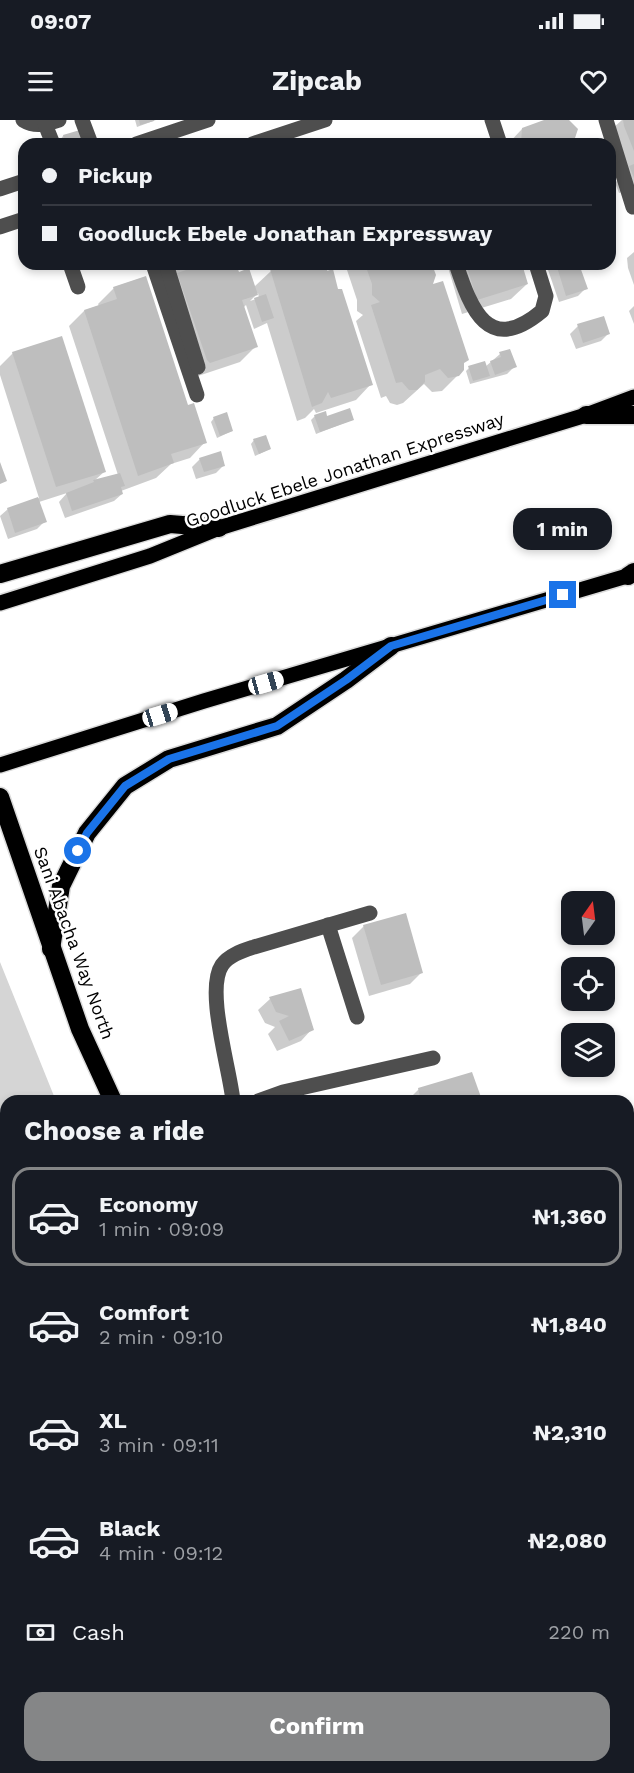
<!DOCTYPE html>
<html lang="en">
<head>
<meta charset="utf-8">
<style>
	:root { --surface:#171b24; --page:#242831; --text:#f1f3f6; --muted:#9ea1a6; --line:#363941; --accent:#858687 }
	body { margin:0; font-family:"Work Sans",sans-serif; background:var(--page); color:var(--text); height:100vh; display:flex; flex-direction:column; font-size:22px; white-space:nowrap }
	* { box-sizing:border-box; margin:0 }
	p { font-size:20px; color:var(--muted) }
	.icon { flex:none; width:33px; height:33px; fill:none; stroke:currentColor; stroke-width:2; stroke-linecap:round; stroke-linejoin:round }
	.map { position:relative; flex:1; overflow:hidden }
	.sheet { position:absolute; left:0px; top:975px; width:634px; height:678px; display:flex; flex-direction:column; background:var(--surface); border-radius:18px 18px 0 0; box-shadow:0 3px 9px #0003 }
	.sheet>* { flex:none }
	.top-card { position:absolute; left:18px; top:18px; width:598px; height:132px; border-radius:18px; box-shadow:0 3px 9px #0003; display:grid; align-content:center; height:132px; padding:0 24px; background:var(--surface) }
	.needle { width:39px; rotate:14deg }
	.controls { position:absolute; left:561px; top:771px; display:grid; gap:12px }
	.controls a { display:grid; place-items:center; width:54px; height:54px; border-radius:12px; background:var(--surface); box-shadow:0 3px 9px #0003; font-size:30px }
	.end { position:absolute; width:27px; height:27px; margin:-14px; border:8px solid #1a73e8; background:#fff; box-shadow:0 0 0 3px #fff }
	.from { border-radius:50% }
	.bubble { position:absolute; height:42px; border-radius:18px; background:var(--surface); box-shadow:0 3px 9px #0003; font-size:20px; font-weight:700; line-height:42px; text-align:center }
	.car { position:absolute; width:18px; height:36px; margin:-18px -9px; border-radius:8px; box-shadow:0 0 4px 2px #0007; background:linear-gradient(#fff 24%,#345 0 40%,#fff 0 76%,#345 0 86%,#fff 0) }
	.top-card b { display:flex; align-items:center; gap:21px; height:57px; font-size:22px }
	.top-card b+b { border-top:2px solid var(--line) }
	.top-card i { width:15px; height:15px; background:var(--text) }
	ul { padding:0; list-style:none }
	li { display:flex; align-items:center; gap:18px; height:99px; margin:0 12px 9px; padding:0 12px; border:3px solid transparent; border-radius:18px }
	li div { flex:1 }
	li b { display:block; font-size:22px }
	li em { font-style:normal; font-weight:700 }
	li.selected { border-color:var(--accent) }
	li>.icon { width:54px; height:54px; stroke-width:1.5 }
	h2 { padding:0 24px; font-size:27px; line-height:72px }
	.pay { display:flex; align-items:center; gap:15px; height:66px; padding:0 24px; font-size:22px }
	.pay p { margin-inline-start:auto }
	.cta { display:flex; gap:12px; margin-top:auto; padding:12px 24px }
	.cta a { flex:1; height:69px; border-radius:18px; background:var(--accent); color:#fff; font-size:24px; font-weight:700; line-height:69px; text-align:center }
	.status { display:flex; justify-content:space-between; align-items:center; height:42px; padding:0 30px; background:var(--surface); direction:ltr }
	.status svg { height:16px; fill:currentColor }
	header { display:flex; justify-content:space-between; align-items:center; height:78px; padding:0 24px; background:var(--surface); font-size:27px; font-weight:700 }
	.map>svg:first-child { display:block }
	.green { fill:#d5d5d5 }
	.shadow { fill:#0003; fill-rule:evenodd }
	.building { fill:#bebebe }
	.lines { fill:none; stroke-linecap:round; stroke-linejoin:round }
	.major-casing { stroke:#dbdbdb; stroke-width:18 }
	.highway-casing { stroke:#dbdbdb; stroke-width:21 }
	.minor { stroke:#4e4e4e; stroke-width:15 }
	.major { stroke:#000; stroke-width:15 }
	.highway { stroke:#000; stroke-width:18 }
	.route { stroke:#1a73e8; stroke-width:8 }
	.labels { text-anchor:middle; stroke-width:5; stroke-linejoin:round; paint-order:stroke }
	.street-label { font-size:18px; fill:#000; stroke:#fff }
</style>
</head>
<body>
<div class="status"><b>09:07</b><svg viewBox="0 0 49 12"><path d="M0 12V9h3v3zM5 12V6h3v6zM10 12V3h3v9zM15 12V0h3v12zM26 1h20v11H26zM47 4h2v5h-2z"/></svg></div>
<header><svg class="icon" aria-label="menu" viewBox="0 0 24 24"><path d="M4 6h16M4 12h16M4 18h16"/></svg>Zipcab<svg class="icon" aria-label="heart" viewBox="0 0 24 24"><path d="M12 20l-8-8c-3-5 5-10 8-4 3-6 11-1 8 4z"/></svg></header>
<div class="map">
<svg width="634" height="1653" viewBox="0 0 634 1653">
	<rect width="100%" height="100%" fill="#fff"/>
	<g class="green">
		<polygon points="0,842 56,981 6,981 6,1312 0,1314"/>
		<polygon points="467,1647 525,1647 528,1653 469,1653"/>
	</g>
	<g class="shadow">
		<polygon points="135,0 156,0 137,7"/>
		<polygon points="548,0 567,0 571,24 508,24 522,9"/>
		<polygon points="622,0 634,0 634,68 619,73 615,63 625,52 613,8"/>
		<polygon points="63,16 83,24 61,24 60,20"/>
		<polygon points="634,132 634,165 628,148 627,138"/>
		<path d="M170,144H235L238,154L254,167L271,151L292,144H328L324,154L371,264L356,280L316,293L314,289L305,298L297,301L267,203L254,209L246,185L243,188L256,226L240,242L195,257ZM258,173L259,178L250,181Z"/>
		<polygon points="345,144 428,144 431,167 463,244 458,255 442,271 432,272 424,264 403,283 397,285 390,283 386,276 381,278 356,201 363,195 357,191 357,180"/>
		<polygon points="447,144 521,144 527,164 511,179 462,194"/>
		<polygon points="546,144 578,144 586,168 578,176 559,182"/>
		<polygon points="114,168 187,287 205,322 190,338 171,344 156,358 121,371 122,374 114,381 65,398 59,382 67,373 39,382 45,401 37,409 8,419 0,396 8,389 39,378 0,255 0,246 13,233 104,352 94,361 118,355 69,206 84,191 99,186 98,184"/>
		<polygon points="634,186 634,204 629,191"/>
		<polygon points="578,206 609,213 601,221 576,229 570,214"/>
		<polygon points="500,234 515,246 507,254 470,264 466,251 469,248 485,247"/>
		<polygon points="315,296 352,300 316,314 311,300"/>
		<polygon points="214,298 232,311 217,318 211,302"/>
		<polygon points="254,320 270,329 255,336 251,324"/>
		<polygon points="200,339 224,345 216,353 196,359 192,347"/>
		<polygon points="364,806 422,852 410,864 369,876 352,818"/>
		<polygon points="270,879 312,909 301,921 277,931 268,914 275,907 265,903 258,890"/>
		<polygon points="419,969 480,980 407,981"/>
		<polygon points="634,1583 634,1607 628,1590"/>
	</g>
	<g class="building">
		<polygon points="139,0 154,0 154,1 140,5"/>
		<polygon points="544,0 569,0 578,9 573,24 521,24 522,8"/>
		<polygon points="623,0 634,0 634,31 624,6"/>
		<polygon points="80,10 85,24 65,24 63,15"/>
		<polygon points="634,44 634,58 629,46"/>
		<polygon points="190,144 236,144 239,152 249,148 258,175 242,180 258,227 210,243 207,240 177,153 192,148"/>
		<polygon points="287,144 312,144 313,149 315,144 330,144 327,151 333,149 338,169 342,169 373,265 331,278 328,272 322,283 312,287 270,149"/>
		<polygon points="365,144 429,144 433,147 436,155 433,164 443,161 469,240 464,243 464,250 459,256 448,258 440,249 425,255 425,262 417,270 409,270 402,262 396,263 371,185 380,182 372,175 372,164"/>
		<polygon points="466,144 522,144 528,164 477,180"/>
		<polygon points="556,144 579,144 588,169 566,176"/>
		<polygon points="146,156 188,285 194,283 207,323 171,334 174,343 138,356 84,190 117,179 113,167"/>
		<polygon points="266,174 274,198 262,202 254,178"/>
		<polygon points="604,196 610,214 583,223 577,204"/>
		<polygon points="62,216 106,352 56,367 12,232"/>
		<polygon points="510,229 517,247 495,255 490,241 501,237 499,232"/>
		<polygon points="485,241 490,256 473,261 468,246"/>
		<polygon points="350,288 354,300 320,312 314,295 326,291 327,296"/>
		<polygon points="227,292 233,311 220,316 213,297"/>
		<polygon points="266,315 271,329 259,334 253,319"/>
		<polygon points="221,331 225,346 204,352 199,338"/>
		<polygon points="0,342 7,361 0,364"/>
		<polygon points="120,353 125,366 121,367 123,374 72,391 66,373 94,362 93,360"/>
		<polygon points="38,377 47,402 15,413 7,388"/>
		<polygon points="406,793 423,853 381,865 363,805"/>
		<polygon points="301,868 314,910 289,921 279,901 289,896 276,892 269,877"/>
		<polygon points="472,952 482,980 421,981 418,968"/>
		<polygon points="219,1650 243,1651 243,1653 219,1653"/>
	</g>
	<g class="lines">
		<g class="major-casing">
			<g id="major">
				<polyline points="0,483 150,436 219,408 586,295 634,277"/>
				<polyline points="0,645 204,581 634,454"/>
			</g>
		</g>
		<g class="highway-casing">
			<g id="highway">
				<polyline points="586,295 634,295"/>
				<polyline points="0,454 170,404 219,408"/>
				<polyline points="628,456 634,452"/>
				<polyline points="0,677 80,909 113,981"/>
				<polyline points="51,829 61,766 87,713 125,666 169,639 277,606 346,560 391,526"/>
				<polyline points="555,1647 558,1653"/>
			</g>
		</g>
		<g class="minor">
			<path d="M23,0C36,8 46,4 59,0"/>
			<polyline points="82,0 91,24"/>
			<polyline points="492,0 500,24"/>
			<polyline points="606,0 633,87"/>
			<polyline points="45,4 53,24"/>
			<polyline points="136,24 208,0"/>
			<polyline points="252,24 325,0"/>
			<polyline points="0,69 24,61"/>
			<polyline points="0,107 24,99"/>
			<polyline points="70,144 78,167"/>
			<polyline points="153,144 197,275"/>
			<polyline points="166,144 198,247"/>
			<path d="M456,144C471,189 488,236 542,191L546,176L536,144"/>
			<polyline points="328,805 357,897"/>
			<path d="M233,981C230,949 205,870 222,845C229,835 242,831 254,827L370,793"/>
			<polyline points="258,981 283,972 433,938"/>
			<polyline points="628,1210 634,1208"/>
			<polyline points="0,1334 6,1332"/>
			<polyline points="628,1528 632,1538"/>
		</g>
		<use href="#major" class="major"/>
		<use href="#highway" class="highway"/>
	</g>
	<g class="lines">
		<polyline class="route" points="78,731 87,713 125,666 169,639 277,606 346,560 391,526 563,475"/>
	</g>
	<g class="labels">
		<g class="street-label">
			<text transform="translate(345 350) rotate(-18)" y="6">Goodluck Ebele Jonathan Expressway</text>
			<text transform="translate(74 823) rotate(70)" y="6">Sani Abacha Way North</text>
		</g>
	</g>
</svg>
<div class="controls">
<a><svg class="needle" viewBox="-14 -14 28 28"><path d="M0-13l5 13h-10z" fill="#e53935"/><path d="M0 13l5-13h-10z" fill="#9ea1a6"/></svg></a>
<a><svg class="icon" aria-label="locate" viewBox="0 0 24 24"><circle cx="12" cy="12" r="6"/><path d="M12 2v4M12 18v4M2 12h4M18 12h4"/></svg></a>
<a><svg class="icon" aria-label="layers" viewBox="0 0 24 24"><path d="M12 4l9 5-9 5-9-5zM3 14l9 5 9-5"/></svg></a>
</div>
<i class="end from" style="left:78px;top:731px"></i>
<i class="end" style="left:563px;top:475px"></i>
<div class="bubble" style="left:513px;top:388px;width:99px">1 min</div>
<i class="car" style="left:266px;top:563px;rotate:74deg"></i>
<i class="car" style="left:160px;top:595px;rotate:73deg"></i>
<div class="top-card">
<b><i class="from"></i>Pickup</b>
<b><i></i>Goodluck Ebele Jonathan Expressway</b>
</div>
<section class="sheet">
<h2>Choose a ride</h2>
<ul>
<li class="selected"><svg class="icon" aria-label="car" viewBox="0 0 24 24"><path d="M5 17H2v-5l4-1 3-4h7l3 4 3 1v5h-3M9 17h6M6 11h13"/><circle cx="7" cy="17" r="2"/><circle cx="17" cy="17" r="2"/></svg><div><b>Economy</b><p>1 min · 09:09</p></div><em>₦1,360</em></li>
<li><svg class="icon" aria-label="car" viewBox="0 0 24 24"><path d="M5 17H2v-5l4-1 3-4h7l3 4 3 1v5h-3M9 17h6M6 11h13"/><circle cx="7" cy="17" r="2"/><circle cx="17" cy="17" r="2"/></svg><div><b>Comfort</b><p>2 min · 09:10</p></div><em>₦1,840</em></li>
<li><svg class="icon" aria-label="car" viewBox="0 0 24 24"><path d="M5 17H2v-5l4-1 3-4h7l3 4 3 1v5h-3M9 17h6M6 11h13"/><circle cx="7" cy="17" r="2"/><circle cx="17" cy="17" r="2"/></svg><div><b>XL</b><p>3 min · 09:11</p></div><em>₦2,310</em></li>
<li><svg class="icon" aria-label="car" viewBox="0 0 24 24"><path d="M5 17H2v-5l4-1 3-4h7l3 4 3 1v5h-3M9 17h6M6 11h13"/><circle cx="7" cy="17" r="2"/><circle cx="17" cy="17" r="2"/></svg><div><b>Black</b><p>4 min · 09:12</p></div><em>₦2,080</em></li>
</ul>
<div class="pay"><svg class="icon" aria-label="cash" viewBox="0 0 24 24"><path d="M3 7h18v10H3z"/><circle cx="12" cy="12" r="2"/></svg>Cash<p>220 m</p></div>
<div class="cta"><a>Confirm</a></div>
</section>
</div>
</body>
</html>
